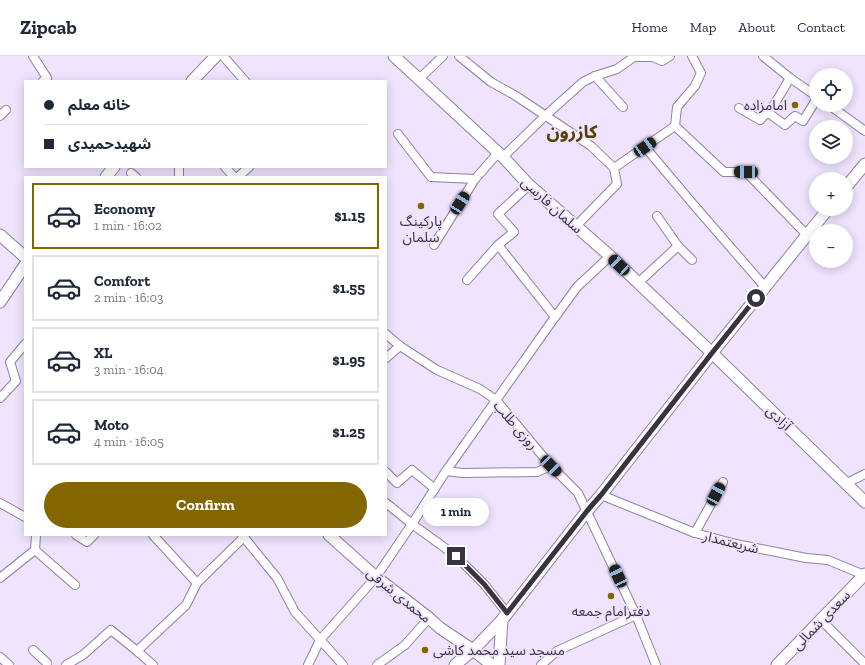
<!DOCTYPE html>
<html lang="en">
<head>
<meta charset="utf-8">
<style>
	:root { --surface:#fff; --page:#f6f6f7; --text:#1f2937; --muted:#747a83; --line:#e0e1e3; --accent:#846600 }
	body { margin:0; font-family:"Zilla Slab","Noto Sans Arabic",serif; background:var(--page); color:var(--text); height:100vh; display:flex; flex-direction:column; font-size:15px; white-space:nowrap }
	* { box-sizing:border-box; margin:0 }
	p { font-size:13px; color:var(--muted) }
	.icon { flex:none; width:22px; height:22px; fill:none; stroke:currentColor; stroke-width:2; stroke-linecap:round; stroke-linejoin:round }
	.map { position:relative; flex:1; overflow:hidden }
	.sheet { position:absolute; left:24px; top:120px; width:363px; height:360px; display:flex; flex-direction:column; background:var(--surface); border-radius:0px; box-shadow:0 2px 10px #0003 }
	.sheet>* { flex:none }
	.guide { position:absolute; left:24px; top:24px; width:363px; height:88px; border-radius:0px; box-shadow:0 2px 10px #0003; display:grid; align-content:center; height:88px; padding:0 20px; background:var(--surface) }
	.fabs { position:absolute; left:809px; top:12px; display:grid; gap:8px }
	.fabs a { display:grid; place-items:center; width:44px; height:44px; border-radius:50%; background:var(--surface); box-shadow:0 2px 10px #0003; font-size:20px }
	.end { position:absolute; width:18px; height:18px; margin:-9px; border:5px solid #393240; background:#fff; box-shadow:0 0 0 2px #fff }
	.from { border-radius:50% }
	.bubble { position:absolute; height:28px; border-radius:14px; background:var(--surface); box-shadow:0 2px 10px #0003; font-size:13px; font-weight:700; line-height:28px; text-align:center }
	.car { position:absolute; width:12px; height:24px; margin:-12px -6px; border-radius:5px; box-shadow:0 0 3px 1px #0007; background:linear-gradient(#222 24%,#8ab4d8 0 40%,#222 0 76%,#8ab4d8 0 86%,#222 0) }
	.guide b { display:flex; align-items:center; gap:14px; height:38px; font-size:15px }
	.guide b+b { border-top:1px solid var(--line) }
	.guide i { width:10px; height:10px; background:var(--text) }
	ul { padding:7px 0 0; list-style:none }
	li { display:flex; align-items:center; gap:12px; height:66px; margin:0 8px 6px; padding:0 12px; border:2px solid var(--line); border-radius:0px }
	li div { flex:1 }
	li b { display:block; font-size:15px }
	li em { font-style:normal; font-weight:700 }
	li.selected { border-color:var(--accent) }
	li>.icon { width:36px; height:36px; stroke-width:1.5 }
	.button { display:flex; gap:8px; margin-top:auto; padding:8px 20px }
	.button a { flex:1; height:46px; border-radius:24px; background:var(--accent); color:#fff; font-size:16px; font-weight:700; line-height:46px; text-align:center }
	header { display:flex; align-items:center; gap:24px; box-sizing:border-box; height:56px; padding:0 20px; background:var(--surface); border-bottom:1px solid var(--line) }
	header strong { font-size:19px }
	nav { display:flex; gap:22px; margin-inline-start:auto; font-size:14px }
	.map>svg:first-child { display:block }
	.lines { fill:none; stroke-linecap:round; stroke-linejoin:round }
	.street-casing { stroke:#9081a0; stroke-width:10 }
	.secondary-casing { stroke:#9081a0; stroke-width:13 }
	.street { stroke:#fff; stroke-width:8 }
	.secondary { stroke:#fff; stroke-width:11 }
	.route { stroke:#393240; stroke-width:5 }
	.poi-dot { fill:#846600; stroke:#efe3fe; stroke-width:1.5 }
	.labels { text-anchor:middle; stroke-width:3.5; stroke-linejoin:round; paint-order:stroke }
	.poi-label { font-size:14px; fill:#393240; stroke:#efe3fe }
	.street-label { font-size:14px; fill:#393240; stroke:#efe3fe }
	.district-label { font-size:18px; font-weight:bold; fill:#544000; stroke:#efe3fe }
</style>
</head>
<body>
<header>
<strong>Zipcab</strong>
<nav><a>Home</a><a>Map</a><a>About</a><a>Contact</a></nav>
</header>
<div class="map">
<svg width="865" height="609" viewBox="0 0 865 609">
	<rect width="100%" height="100%" fill="#efe3fe"/>
	<g class="lines">
		<g class="street-casing">
			<g id="street">
				<polyline points="33,0 47,22 43,25"/>
				<polyline points="223,0 245,25"/>
				<polyline points="459,0 491,26 516,40 591,90 614,112"/>
				<polyline points="763,0 790,22 816,40"/>
				<polyline points="595,20 623,51"/>
				<polyline points="419,23 443,0"/>
				<polyline points="829,49 865,75"/>
				<polyline points="739,52 760,64 774,49 790,22"/>
				<polyline points="767,56 785,69 795,60 803,65 816,44"/>
				<polyline points="0,60 6,54"/>
				<polyline points="675,70 724,116 746,116 807,179"/>
				<polyline points="398,78 431,121 475,123"/>
				<polyline points="645,91 693,148 765,231"/>
				<polyline points="503,101 545,60 583,26 595,20 617,13 634,1 653,1 662,5 670,0"/>
				<polyline points="179,111 179,121"/>
				<polyline points="225,111 234,121"/>
				<polyline points="131,117 136,121"/>
				<polyline points="238,121 249,111"/>
				<polyline points="529,129 498,158 514,176 498,189 555,261"/>
				<polyline points="576,170 617,128 614,112 675,70 677,51 695,30 701,17 692,0"/>
				<polyline points="434,189 475,123 498,97"/>
				<polyline points="678,190 692,204"/>
				<polyline points="467,224 498,189"/>
				<polyline points="638,227 678,190 657,160"/>
				<polyline points="386,278 400,290 437,314 480,333 496,344 551,410 578,437 636,559 656,609"/>
				<polyline points="386,302 400,290"/>
				<polyline points="0,342 16,325 10,306 25,288"/>
				<polyline points="446,415 463,417 537,416 551,410"/>
				<polyline points="386,416 397,427 412,414 435,433"/>
				<polyline points="847,427 865,418"/>
				<polyline points="601,439 695,477 736,488 806,502 828,504 864,519"/>
				<polyline points="0,447 25,461"/>
				<polyline points="386,447 412,468 456,500 484,528 507,557"/>
				<polyline points="695,477 723,426"/>
				<polyline points="36,479 35,494 75,529"/>
				<polyline points="76,479 87,486 94,479"/>
				<polyline points="153,479 197,527"/>
				<polyline points="242,479 277,522 295,556 343,609"/>
				<polyline points="0,522 35,494"/>
				<polyline points="821,564 865,608"/>
				<polyline points="33,594 47,607"/>
				<polyline points="137,595 186,549 197,527 244,481 245,479"/>
				<polyline points="0,601 9,609"/>
				<polyline points="66,609 83,599 111,574 137,595 153,609"/>
				<polyline points="308,609 320,584 376,521 412,468 446,415 550,268 577,231 610,200"/>
				<polyline points="377,609 405,589 429,562"/>
				<polyline points="541,609 557,595 636,559"/>
			</g>
		</g>
		<g class="secondary-casing">
			<g id="secondary">
				<polyline points="394,0 503,101 529,129 610,200 712,297 865,446"/>
				<polyline points="192,25 216,0"/>
				<polyline points="106,121 114,111"/>
				<polyline points="846,131 865,108"/>
				<polyline points="0,179 25,201"/>
				<polyline points="0,246 25,209"/>
				<polyline points="329,479 376,521 429,562 440,572 473,594 492,609"/>
				<polyline points="455,609 473,594 502,564 587,455 601,439 712,297 828,153"/>
				<polyline points="499,609 502,564"/>
				<polyline points="777,609 865,518"/>
			</g>
		</g>
		<use href="#street" class="street"/>
		<use href="#secondary" class="secondary"/>
	</g>
	<g class="lines">
		<polyline class="route" points="456,500 484,528 507,557 587,455 601,439 712,297 756,242"/>
	</g>
	<g class="poi-dot">
		<circle cx="795" cy="49" r="4"/>
		<circle cx="421" cy="150" r="4"/>
		<circle cx="611" cy="540" r="4"/>
		<circle cx="425" cy="594" r="4"/>
	</g>
	<g class="labels">
		<g class="poi-label">
			<text x="787" y="54" text-anchor="end">امامزاده</text>
			<text x="421" y="170">پارکینگ<tspan x="421" dy="16">سلمان</tspan></text>
			<text x="611" y="560">دفترامام جمعه</text>
			<text x="433" y="599" text-anchor="start">مسجد سید محمد کاشی</text>
		</g>
		<g class="street-label">
			<text transform="translate(552 149) rotate(42)" y="5">سلمان فارسی</text>
			<text transform="translate(779 362) rotate(44)" y="5">آزادی</text>
			<text transform="translate(516 369) rotate(49)" y="5">روزی طلب</text>
			<text transform="translate(731 486) rotate(14)" y="5">شریعتمدار</text>
			<text transform="translate(399 539) rotate(39)" y="5">محمدی شرقی</text>
			<text transform="translate(821 564) rotate(-46)" y="5">سعدی شمالی</text>
		</g>
		<g class="district-label">
			<text x="572" y="82">کازرون</text>
		</g>
	</g>
</svg>
<div class="fabs">
<a><svg class="icon" aria-label="locate" viewBox="0 0 24 24"><circle cx="12" cy="12" r="6"/><path d="M12 2v4M12 18v4M2 12h4M18 12h4"/></svg></a>
<a><svg class="icon" aria-label="layers" viewBox="0 0 24 24"><path d="M12 4l9 5-9 5-9-5zM3 14l9 5 9-5"/></svg></a>
<a>+</a>
<a>−</a>
</div>
<i class="end from" style="left:756px;top:242px"></i>
<i class="end" style="left:456px;top:500px"></i>
<div class="bubble" style="left:423px;top:442px;width:66px">1 min</div>
<i class="car" style="left:645px;top:91px;rotate:56deg"></i>
<i class="car" style="left:746px;top:116px;rotate:271deg"></i>
<i class="car" style="left:460px;top:147px;rotate:32deg"></i>
<i class="car" style="left:619px;top:209px;rotate:313deg"></i>
<i class="car" style="left:551px;top:410px;rotate:135deg"></i>
<i class="car" style="left:716px;top:438px;rotate:28deg"></i>
<i class="car" style="left:618px;top:520px;rotate:335deg"></i>
<div class="guide">
<b><i class="from"></i>خانه معلم</b>
<b><i></i>شهیدحمیدی</b>
</div>
<section class="sheet">
<ul>
<li class="selected"><svg class="icon" aria-label="car" viewBox="0 0 24 24"><path d="M5 17H2v-5l4-1 3-4h7l3 4 3 1v5h-3M9 17h6M6 11h13"/><circle cx="7" cy="17" r="2"/><circle cx="17" cy="17" r="2"/></svg><div><b>Economy</b><p>1 min · 16:02</p></div><em>$1.15</em></li>
<li><svg class="icon" aria-label="car" viewBox="0 0 24 24"><path d="M5 17H2v-5l4-1 3-4h7l3 4 3 1v5h-3M9 17h6M6 11h13"/><circle cx="7" cy="17" r="2"/><circle cx="17" cy="17" r="2"/></svg><div><b>Comfort</b><p>2 min · 16:03</p></div><em>$1.55</em></li>
<li><svg class="icon" aria-label="car" viewBox="0 0 24 24"><path d="M5 17H2v-5l4-1 3-4h7l3 4 3 1v5h-3M9 17h6M6 11h13"/><circle cx="7" cy="17" r="2"/><circle cx="17" cy="17" r="2"/></svg><div><b>XL</b><p>3 min · 16:04</p></div><em>$1.95</em></li>
<li><svg class="icon" aria-label="car" viewBox="0 0 24 24"><path d="M5 17H2v-5l4-1 3-4h7l3 4 3 1v5h-3M9 17h6M6 11h13"/><circle cx="7" cy="17" r="2"/><circle cx="17" cy="17" r="2"/></svg><div><b>Moto</b><p>4 min · 16:05</p></div><em>$1.25</em></li>
</ul>
<div class="button"><a>Confirm</a></div>
</section>
</div>
</body>
</html>
